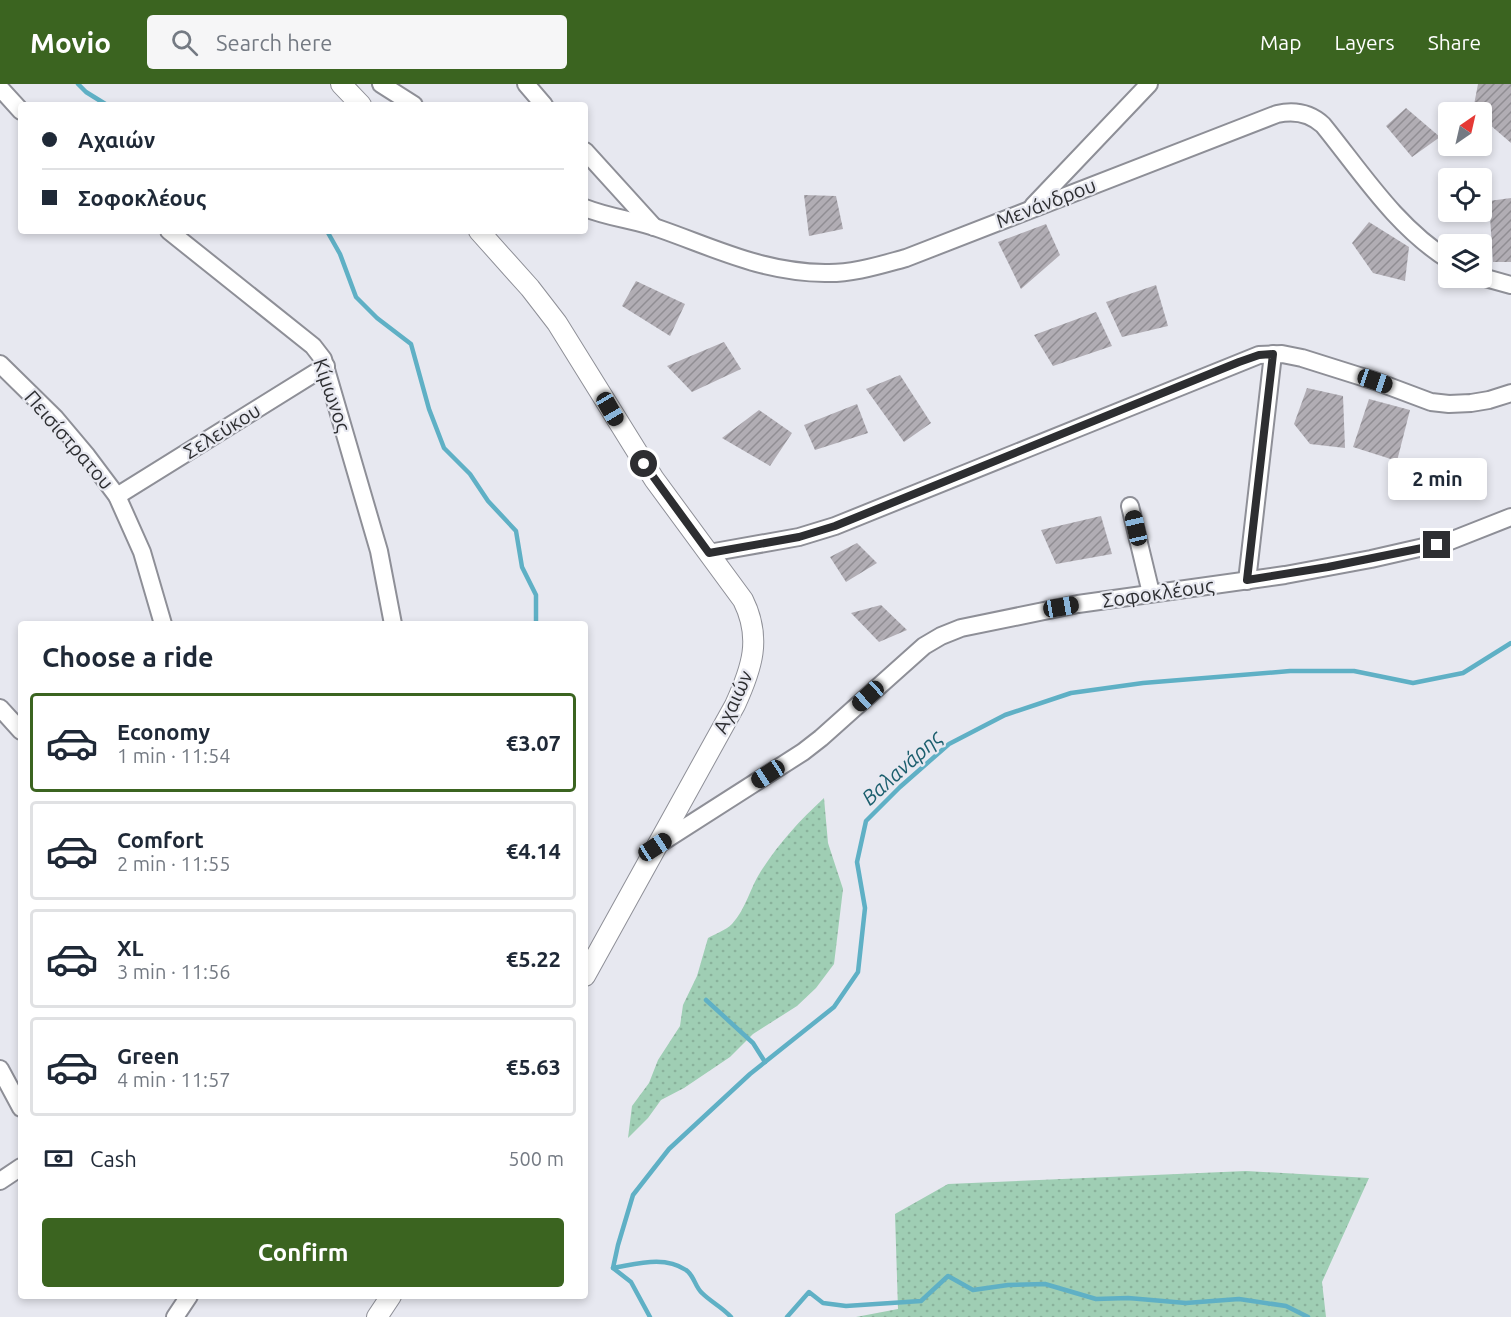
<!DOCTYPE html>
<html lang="en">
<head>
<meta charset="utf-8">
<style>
	:root { --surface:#fff; --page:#f6f6f7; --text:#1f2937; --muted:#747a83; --line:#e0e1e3; --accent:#3b6420 }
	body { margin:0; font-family:Ubuntu,sans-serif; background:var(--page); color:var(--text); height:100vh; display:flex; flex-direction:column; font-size:22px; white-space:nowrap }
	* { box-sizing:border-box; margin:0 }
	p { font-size:20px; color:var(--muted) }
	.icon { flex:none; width:33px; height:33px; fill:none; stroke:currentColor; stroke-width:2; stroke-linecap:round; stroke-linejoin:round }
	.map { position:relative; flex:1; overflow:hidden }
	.details { position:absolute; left:18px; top:537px; width:570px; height:678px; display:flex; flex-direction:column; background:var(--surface); border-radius:6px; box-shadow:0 3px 9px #0003 }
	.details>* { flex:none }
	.banner { position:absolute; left:18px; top:18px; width:570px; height:132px; border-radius:6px; box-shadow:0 3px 9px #0003; display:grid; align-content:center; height:132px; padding:0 24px; background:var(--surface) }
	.needle { width:39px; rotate:34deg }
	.fabs { position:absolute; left:1438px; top:18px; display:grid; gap:12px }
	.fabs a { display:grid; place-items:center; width:54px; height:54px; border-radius:6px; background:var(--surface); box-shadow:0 3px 9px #0003; font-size:30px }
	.end { position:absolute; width:27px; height:27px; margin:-14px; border:8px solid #2d2e31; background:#fff; box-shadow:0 0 0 3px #fff }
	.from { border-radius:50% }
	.bubble { position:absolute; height:42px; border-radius:6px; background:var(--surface); box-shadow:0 3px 9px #0003; font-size:20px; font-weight:700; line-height:42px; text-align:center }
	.car { position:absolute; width:18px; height:36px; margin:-18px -9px; border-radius:8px; box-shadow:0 0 4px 2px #0007; background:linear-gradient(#222 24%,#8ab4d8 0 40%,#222 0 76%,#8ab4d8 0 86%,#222 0) }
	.banner b { display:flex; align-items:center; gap:21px; height:57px; font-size:22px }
	.banner b+b { border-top:2px solid var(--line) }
	.banner i { width:15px; height:15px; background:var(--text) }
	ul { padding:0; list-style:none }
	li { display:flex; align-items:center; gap:18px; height:99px; margin:0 12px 9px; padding:0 12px; border:3px solid var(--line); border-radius:6px }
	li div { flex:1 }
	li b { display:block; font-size:22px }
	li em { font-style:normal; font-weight:700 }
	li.selected { border-color:var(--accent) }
	li>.icon { width:54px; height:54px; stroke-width:1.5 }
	h2 { padding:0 24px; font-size:27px; line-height:72px }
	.pay { display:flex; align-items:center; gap:15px; height:66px; padding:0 24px; font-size:22px }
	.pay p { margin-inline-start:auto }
	.primary-button { display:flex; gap:12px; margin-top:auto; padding:12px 24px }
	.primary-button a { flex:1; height:69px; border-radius:6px; background:var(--accent); color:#fff; font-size:24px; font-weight:700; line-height:69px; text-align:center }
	header { display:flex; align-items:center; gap:36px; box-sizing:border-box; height:84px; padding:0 30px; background:var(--accent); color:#fff }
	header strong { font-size:28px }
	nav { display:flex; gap:33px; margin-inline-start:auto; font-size:21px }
	.search { width:420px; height:54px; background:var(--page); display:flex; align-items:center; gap:15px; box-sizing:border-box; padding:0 21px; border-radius:6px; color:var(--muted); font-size:22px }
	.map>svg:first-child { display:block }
	.grass { fill:url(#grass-dots) }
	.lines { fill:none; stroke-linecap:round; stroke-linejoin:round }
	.stream { stroke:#5fb0c5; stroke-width:4.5 }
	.building { fill:url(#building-hatch) }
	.minor-casing { stroke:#8e8f97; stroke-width:20 }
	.major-casing { stroke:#8e8f97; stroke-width:22 }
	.minor { stroke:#fff; stroke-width:16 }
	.major { stroke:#fff; stroke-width:20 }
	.route { stroke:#2d2e31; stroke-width:8 }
	.labels { text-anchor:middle; stroke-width:4.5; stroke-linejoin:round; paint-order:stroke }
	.street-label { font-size:20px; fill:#2d2e31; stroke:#e7e8f0 }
	.water-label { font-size:21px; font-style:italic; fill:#1b5e6d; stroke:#e7e8f0 }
</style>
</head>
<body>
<header>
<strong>Movio</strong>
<div class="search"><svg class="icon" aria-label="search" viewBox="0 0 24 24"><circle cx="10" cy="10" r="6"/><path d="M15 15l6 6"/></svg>Search here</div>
<nav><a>Map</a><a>Layers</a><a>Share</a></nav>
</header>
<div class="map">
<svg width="1511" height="1233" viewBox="0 0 1511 1233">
	<defs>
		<pattern id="grass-dots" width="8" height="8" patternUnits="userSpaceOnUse" patternTransform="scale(1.5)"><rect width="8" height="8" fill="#9fceb4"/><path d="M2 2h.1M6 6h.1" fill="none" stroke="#89b19b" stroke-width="1.8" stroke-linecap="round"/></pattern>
		<pattern id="building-hatch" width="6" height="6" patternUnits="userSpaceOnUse" patternTransform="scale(1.5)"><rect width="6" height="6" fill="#b1adb4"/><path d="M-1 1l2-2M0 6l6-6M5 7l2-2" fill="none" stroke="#908d93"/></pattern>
	</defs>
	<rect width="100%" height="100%" fill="#e7e8f0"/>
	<g class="grass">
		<path d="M824,714L828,759L843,805L834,880L816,904L797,922L753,950L730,973L684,1004L661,1016L648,1034L628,1054L632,1022L649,999L658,976L680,942L683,921L697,892L708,854C715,850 726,846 732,840C746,825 750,804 761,787C780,758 799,737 824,714Z"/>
		<polygon points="1246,1087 1369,1094 1322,1198 1326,1233 856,1233 898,1225 895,1130 948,1100"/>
	</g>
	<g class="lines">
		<g class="stream">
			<polyline points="78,0 86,8 107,21"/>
			<polyline points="327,147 340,170 356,213 377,234 411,260 429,325 444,364 470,390 488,417 516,447 522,483 536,511 536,540"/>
			<polyline points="706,916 753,959 765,978"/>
			<path d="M613,1184C637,1180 664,1171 686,1186C694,1191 695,1203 702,1209C711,1218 722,1223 731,1233"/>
			<polyline points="650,1233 631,1198 613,1184 618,1161 633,1111 669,1065 750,990 834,923 858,888 865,824 857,778 866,737 900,703 949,660 1005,631 1071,609 1143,599 1290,587 1354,587 1413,599 1463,589 1511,559"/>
			<polyline points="787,1233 809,1208 823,1219 846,1222 921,1217 948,1192 973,1206 1008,1201 1045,1200 1096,1215 1128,1214 1186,1219 1239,1215 1286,1222 1308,1233"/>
		</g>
	</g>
	<g class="building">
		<polygon points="1478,0 1511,0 1511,59 1482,34 1482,28 1476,28 1473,26"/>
		<polygon points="1406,24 1440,53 1412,73 1386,42"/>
		<polygon points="804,111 836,112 843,145 809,152"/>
		<polygon points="1511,114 1511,178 1493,178 1489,117"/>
		<polygon points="1369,138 1409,163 1405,197 1373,189 1352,159"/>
		<polygon points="1046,140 1060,171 1021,205 998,158"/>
		<polygon points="636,197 685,220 670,252 622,222"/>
		<polygon points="1156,201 1168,242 1122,253 1106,218"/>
		<polygon points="1096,228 1112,262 1053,282 1034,251"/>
		<polygon points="724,258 741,285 692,308 667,282"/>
		<polygon points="900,291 931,339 904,358 866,305"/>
		<polygon points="1307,304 1343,312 1345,364 1310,360 1294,340"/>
		<polygon points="1369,315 1410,326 1397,377 1353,363"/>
		<polygon points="857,320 868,349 815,366 804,341"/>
		<polygon points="759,326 792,349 770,382 722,354"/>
		<polygon points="1101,432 1112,470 1056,480 1041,446"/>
		<polygon points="857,459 877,479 846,498 830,473"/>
		<polygon points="881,521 907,546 879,558 851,529"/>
	</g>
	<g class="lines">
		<g class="minor-casing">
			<g id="minor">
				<polyline points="381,0 414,21"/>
				<polyline points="526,0 544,21"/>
				<polyline points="0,4 21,27"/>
				<polyline points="585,67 654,143"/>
				<polyline points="1033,122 1149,0"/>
				<path d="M585,124C610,134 636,136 660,145C717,165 762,188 825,189C852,190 880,181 906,174L1277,30C1295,26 1310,29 1323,41C1362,89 1396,143 1449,176"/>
				<polyline points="169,147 313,262 323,275 379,467 393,540"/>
				<polyline points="1482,193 1511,201"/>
				<polyline points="0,280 55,334 87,372 117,412 142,468 163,540"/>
				<polyline points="117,412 326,282"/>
				<polyline points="1130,422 1151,509"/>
				<polyline points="709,469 799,453 835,442 1259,271 1282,270 1302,274 1375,297 1431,318 1449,320 1471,319 1489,316 1511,309"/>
				<polyline points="1247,497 1273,270"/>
				<polyline points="0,624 21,647"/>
				<polyline points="656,762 803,668 821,654 924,562 941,552 961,544 1078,520 1285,491 1371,475 1450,457 1511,433"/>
				<polyline points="0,985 21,1024"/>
				<polyline points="0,1097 21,1083"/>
				<polyline points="175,1233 189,1212"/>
			</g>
		</g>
		<g class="major-casing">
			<g id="major">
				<polyline points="341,0 361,21"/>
				<path d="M479,147L530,204L557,239L654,395L743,516C762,554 752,584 735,621L585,892"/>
				<polyline points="377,1233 391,1212"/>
			</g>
		</g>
		<use href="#minor" class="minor"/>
		<use href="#major" class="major"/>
	</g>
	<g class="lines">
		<polyline class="route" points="644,380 709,469 799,453 835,442 1239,278 1259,271 1273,270 1247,496 1328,483 1437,461"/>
	</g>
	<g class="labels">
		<g class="street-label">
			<text transform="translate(1046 119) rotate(-21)" y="7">Μενάνδρου</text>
			<text transform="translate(332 311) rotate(71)" y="7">Κίμωνος</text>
			<text transform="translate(222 347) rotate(-32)" y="7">Σελεύκου</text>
			<text transform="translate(69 356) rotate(49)" y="7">Πεισίστρατου</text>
			<text transform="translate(1158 509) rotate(-8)" y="7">Σοφοκλέους</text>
			<text transform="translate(733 618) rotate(-65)" y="7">Αχαιών</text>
		</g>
		<g class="water-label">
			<text transform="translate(902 684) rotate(-42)" y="7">Βαλανάρης</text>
		</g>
	</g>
</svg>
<div class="fabs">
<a><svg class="needle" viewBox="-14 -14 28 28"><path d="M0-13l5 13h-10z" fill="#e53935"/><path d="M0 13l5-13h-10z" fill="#747a83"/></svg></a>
<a><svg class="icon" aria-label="locate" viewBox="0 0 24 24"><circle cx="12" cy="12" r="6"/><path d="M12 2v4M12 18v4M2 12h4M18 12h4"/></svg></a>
<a><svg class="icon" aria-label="layers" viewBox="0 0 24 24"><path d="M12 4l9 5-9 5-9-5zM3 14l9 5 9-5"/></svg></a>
</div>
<i class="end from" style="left:644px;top:380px"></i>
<i class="end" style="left:1437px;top:461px"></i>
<div class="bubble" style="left:1388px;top:374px;width:99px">2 min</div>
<i class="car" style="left:1375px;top:297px;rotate:109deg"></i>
<i class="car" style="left:610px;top:325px;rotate:150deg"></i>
<i class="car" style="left:1136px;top:444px;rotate:347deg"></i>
<i class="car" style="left:1061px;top:523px;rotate:80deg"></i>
<i class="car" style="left:868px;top:612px;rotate:228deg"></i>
<i class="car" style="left:768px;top:690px;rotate:237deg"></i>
<i class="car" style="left:655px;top:763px;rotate:57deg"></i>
<div class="banner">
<b><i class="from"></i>Αχαιών</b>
<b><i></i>Σοφοκλέους</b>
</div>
<section class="details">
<h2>Choose a ride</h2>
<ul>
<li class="selected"><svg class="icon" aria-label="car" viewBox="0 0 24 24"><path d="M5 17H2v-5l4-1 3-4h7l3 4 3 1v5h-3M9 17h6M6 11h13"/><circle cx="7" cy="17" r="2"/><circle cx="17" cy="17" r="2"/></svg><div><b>Economy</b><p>1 min · 11:54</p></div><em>€3.07</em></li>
<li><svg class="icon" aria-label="car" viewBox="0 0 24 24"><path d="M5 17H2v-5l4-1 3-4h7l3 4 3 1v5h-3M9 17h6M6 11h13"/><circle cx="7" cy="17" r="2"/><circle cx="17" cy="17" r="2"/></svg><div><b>Comfort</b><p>2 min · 11:55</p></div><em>€4.14</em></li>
<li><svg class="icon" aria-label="car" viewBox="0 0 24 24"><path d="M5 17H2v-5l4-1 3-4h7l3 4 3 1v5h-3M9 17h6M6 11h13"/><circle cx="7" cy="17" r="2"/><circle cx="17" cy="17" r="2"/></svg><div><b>XL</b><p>3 min · 11:56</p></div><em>€5.22</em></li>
<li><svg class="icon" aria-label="car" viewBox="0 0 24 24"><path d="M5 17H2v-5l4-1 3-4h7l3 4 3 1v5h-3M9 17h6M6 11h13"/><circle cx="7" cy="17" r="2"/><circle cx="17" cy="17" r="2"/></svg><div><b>Green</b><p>4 min · 11:57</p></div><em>€5.63</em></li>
</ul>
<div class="pay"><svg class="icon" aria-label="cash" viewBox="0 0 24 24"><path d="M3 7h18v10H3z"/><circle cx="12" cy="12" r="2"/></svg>Cash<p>500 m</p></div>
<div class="primary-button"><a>Confirm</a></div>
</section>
</div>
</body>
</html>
